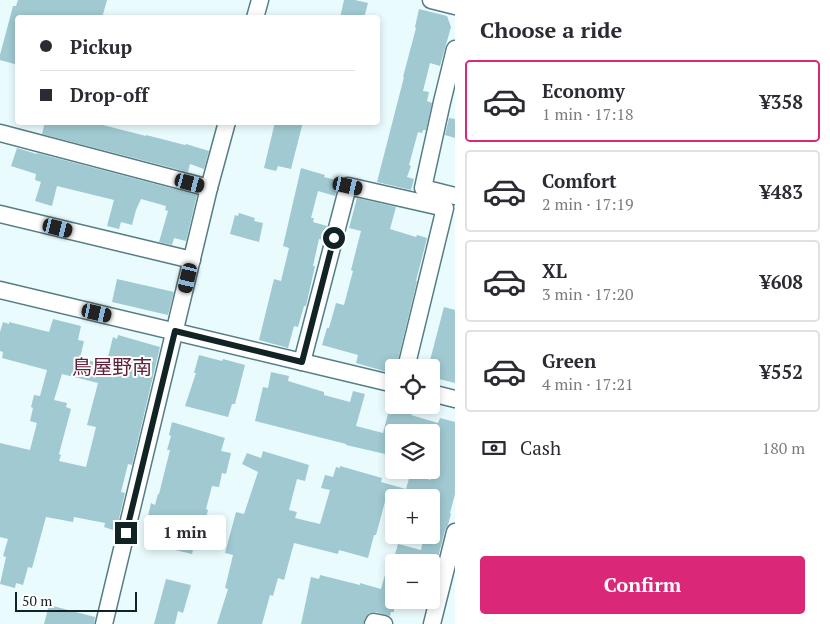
<!DOCTYPE html>
<html lang="en">
<head>
<meta charset="utf-8">
<style>
	:root { --surface:#fff; --page:#f2f2f3; --text:#2b2b33; --muted:#7c7c81; --line:#e1e1e2; --accent:#db2777 }
	body { margin:0; font-family:"PT Serif","Noto Sans JP",serif; background:var(--page); color:var(--text); height:100vh; display:flex; flex-direction:column; font-size:19px; white-space:nowrap }
	* { box-sizing:border-box; margin:0 }
	p { font-size:16px; color:var(--muted) }
	.icon { flex:none; width:28px; height:28px; fill:none; stroke:currentColor; stroke-width:2; stroke-linecap:round; stroke-linejoin:round }
	.map { position:relative; flex:1; overflow:hidden }
	.details { display:flex; flex-direction:column; background:var(--surface); width:375px }
	.details>* { flex:none }
	.top-card { position:absolute; left:15px; top:15px; width:365px; height:110px; border-radius:5px; box-shadow:0 2px 8px #0003; display:grid; align-content:center; height:110px; padding:0 25px; background:var(--surface) }
	.tools { position:absolute; left:385px; top:359px; display:grid; gap:10px }
	.tools a { display:grid; place-items:center; width:55px; height:55px; border-radius:5px; background:var(--surface); box-shadow:0 2px 8px #0003; font-size:25px }
	.scale { position:absolute; left:15px; bottom:12px; width:122px; box-sizing:border-box; padding-left:5px; border:2px solid #122326; border-top:0; font-size:14px; line-height:18px; white-space:nowrap; color:#122326; -webkit-text-stroke:4px #fff; paint-order:stroke }
	.end { position:absolute; width:22px; height:22px; margin:-11px; border:6px solid #122326; background:#fff; box-shadow:0 0 0 2px #fff }
	.from { border-radius:50% }
	.bubble { position:absolute; height:35px; border-radius:5px; background:var(--surface); box-shadow:0 2px 8px #0003; font-size:16px; font-weight:700; line-height:35px; text-align:center }
	.car { position:absolute; width:15px; height:30px; margin:-15px -8px; border-radius:6px; box-shadow:0 0 4px 1px #0007; background:linear-gradient(#222 24%,#8ab4d8 0 40%,#222 0 76%,#8ab4d8 0 86%,#222 0) }
	.top-card b { display:flex; align-items:center; gap:18px; height:48px; font-size:19px }
	.top-card b+b { border-top:1px solid var(--line) }
	.top-card i { width:12px; height:12px; background:var(--text) }
	ul { padding:0; list-style:none }
	li { display:flex; align-items:center; gap:15px; height:82px; margin:0 10px 8px; padding:0 15px; border:2px solid var(--line); border-radius:5px }
	li div { flex:1 }
	li b { display:block; font-size:19px }
	li em { font-style:normal; font-weight:700 }
	li.on { border-color:var(--accent) }
	li>.icon { width:45px; height:45px; stroke-width:1.5 }
	h2 { padding:0 25px; font-size:22px; line-height:60px }
	.pay { display:flex; align-items:center; gap:12px; height:55px; padding:0 25px; font-size:19px }
	.pay p { margin-inline-start:auto }
	.cta { display:flex; gap:10px; margin-top:auto; padding:10px 25px }
	.cta a { flex:1; height:58px; border-radius:5px; background:var(--accent); color:#fff; font-size:20px; font-weight:700; line-height:58px; text-align:center }
	main { display:flex; flex:1; min-height:0 }
	.map>svg:first-child { display:block }
	.building { fill:#a0c9d1; fill-rule:evenodd }
	.lines { fill:none; stroke-linecap:round; stroke-linejoin:round }
	.minor-casing { stroke:#567d85; stroke-width:19 }
	.minor { stroke:#fff; stroke-width:16 }
	.route { stroke:#122326; stroke-width:6 }
	.labels { text-anchor:middle; stroke-width:4; stroke-linejoin:round; paint-order:stroke }
	.quarter-label { font-size:20px; fill:#62203a; stroke:#fff }
</style>
</head>
<body>
<main>
<div class="map">
<svg width="455" height="624" viewBox="0 0 455 624">
	<rect width="100%" height="100%" fill="#eafbfe"/>
	<g class="building">
		<polygon points="18,0 107,0 102,18 18,18 18,65 0,60 0,55 13,6 16,6"/>
		<polygon points="344,0 355,0 368,3 364,18 340,18"/>
		<polygon points="419,9 447,16 451,27 440,66 430,63 423,91 429,92 427,101 432,103 426,130 423,130 422,133 418,132 409,165 411,166 407,177 414,179 411,190 377,182 404,77 403,77 416,28 415,27"/>
		<polygon points="449,118 455,119 455,138 445,135"/>
		<polygon points="45,122 91,122 146,136 146,135 185,145 186,144 209,151 204,169 190,164 188,172 42,134"/>
		<polygon points="275,122 303,122 291,169 278,166 276,171 264,168"/>
		<polygon points="17,148 37,154 37,153 197,195 186,241 174,238 172,245 159,242 168,211 165,210 166,206 141,199 136,210 132,225 121,222 119,229 107,226 114,200 57,186 52,206 35,201 41,182 35,180 36,174 11,166"/>
		<polygon points="301,168 325,175 324,177 339,181 335,196 318,191 311,218 314,218 313,222 327,226 323,240 319,239 313,266 315,266 306,306 304,306 298,327 294,326 288,348 259,340 274,279 281,281 289,248 283,246"/>
		<polygon points="357,198 396,207 390,229 416,237 417,235 427,238 416,281 417,281 396,368 394,368 394,374 356,363 358,355 322,345 327,328 329,328 336,303 344,305 353,271 351,270 361,231 349,228"/>
		<polygon points="239,213 255,218 254,221 263,223 259,242 230,234 235,215 238,216"/>
		<polygon points="117,279 174,292 168,315 112,302"/>
		<polygon points="444,307 455,310 455,383 431,377 431,368 428,368"/>
		<path d="M53,319L81,326L78,340L84,341L80,358L106,365L113,337L117,339L118,335L160,347L132,465L128,464L121,492L125,493L116,531L104,527L105,523L74,517L73,522L46,517L32,568L28,567L23,585L16,583L15,588L0,584L6,557L3,556L8,539L0,537V443L30,450L37,423L30,421L33,408L31,407L34,395L40,396L47,370L2,358L3,352L0,351V332L3,322L9,324V322L49,332ZM62,374L98,383L87,425L96,427L86,467L59,461L61,455L59,454L71,409L66,407L67,403L54,400Z"/>
		<polygon points="199,355 222,361 223,359 245,365 235,404 232,404 228,417 185,406 196,373 194,373"/>
		<polygon points="271,372 289,376 288,381 324,392 324,395 350,402 353,391 365,394 356,426 383,433 390,406 412,412 411,415 438,423 440,418 455,422 455,494 450,513 451,514 448,525 445,530 434,573 431,572 431,562 394,562 394,612 391,612 390,616 376,612 370,613 365,618 363,624 301,624 311,577 319,579 320,575 360,585 360,583 381,589 390,557 394,558 398,544 421,550 423,539 431,541 431,498 386,498 376,535 374,535 368,558 339,550 338,554 294,543 284,580 278,578 273,596 270,595 262,624 217,624 228,589 225,588 233,555 225,553 236,512 244,514 258,472 242,464 247,453 261,458 263,451 309,465 305,481 297,479 289,510 297,512 295,518 320,524 330,490 321,488 325,475 333,477 336,467 340,468 340,466 382,478 381,482 406,489 410,475 431,480 431,432 394,432 394,456 346,445 346,444 255,421 263,387 268,388"/>
		<polygon points="172,422 225,438 221,451 231,453 226,474 222,473 219,487 212,486 206,509 208,510 206,518 208,519 201,548 194,546 192,554 175,550 176,547 153,541 154,538 148,536 153,517 148,516 151,503 155,505 158,494 159,494 170,450 167,450 171,436 169,435"/>
		<polygon points="166,579 191,585 183,613 178,611 175,624 154,624"/>
		<polygon points="49,605 95,617 94,624 44,624"/>
	</g>
	<g class="lines">
		<g class="minor-casing">
			<g id="minor">
				<polyline points="431,0 455,6"/>
				<polyline points="255,18 260,0"/>
				<polyline points="455,49 442,102 423,188 455,196"/>
				<polyline points="0,133 209,188"/>
				<polyline points="0,214 192,260"/>
				<polyline points="0,290 394,384"/>
				<polyline points="302,362 348,186 445,208 406,368"/>
				<polyline points="431,393 455,399"/>
				<polyline points="104,624 209,188 227,122"/>
				<polyline points="373,624 374,622 384,624"/>
				<polyline points="432,624 455,532"/>
			</g>
		</g>
		<use href="#minor" class="minor"/>
	</g>
	<g class="lines">
		<polyline class="route" points="126,533 175,331 302,362 334,238"/>
	</g>
	<g class="labels">
		<g class="quarter-label">
			<text x="112" y="374">鳥屋野南</text>
		</g>
	</g>
</svg>
<div class="tools">
<a><svg class="icon" aria-label="locate" viewBox="0 0 24 24"><circle cx="12" cy="12" r="6"/><path d="M12 2v4M12 18v4M2 12h4M18 12h4"/></svg></a>
<a><svg class="icon" aria-label="layers" viewBox="0 0 24 24"><path d="M12 4l9 5-9 5-9-5zM3 14l9 5 9-5"/></svg></a>
<a>+</a>
<a>−</a>
</div>
<div class="scale">50 m</div>
<i class="end from" style="left:334px;top:238px"></i>
<i class="end" style="left:126px;top:533px"></i>
<div class="bubble" style="left:144px;top:515px;width:82px">1 min</div>
<i class="car" style="left:190px;top:183px;rotate:105deg"></i>
<i class="car" style="left:348px;top:186px;rotate:103deg"></i>
<i class="car" style="left:58px;top:228px;rotate:104deg"></i>
<i class="car" style="left:188px;top:278px;rotate:193deg"></i>
<i class="car" style="left:97px;top:313px;rotate:103deg"></i>
<div class="top-card">
<b><i class="from"></i>Pickup</b>
<b><i></i>Drop-off</b>
</div>
</div>
<section class="details">
<h2>Choose a ride</h2>
<ul>
<li class="on"><svg class="icon" aria-label="car" viewBox="0 0 24 24"><path d="M5 17H2v-5l4-1 3-4h7l3 4 3 1v5h-3M9 17h6M6 11h13"/><circle cx="7" cy="17" r="2"/><circle cx="17" cy="17" r="2"/></svg><div><b>Economy</b><p>1 min · 17:18</p></div><em>¥358</em></li>
<li><svg class="icon" aria-label="car" viewBox="0 0 24 24"><path d="M5 17H2v-5l4-1 3-4h7l3 4 3 1v5h-3M9 17h6M6 11h13"/><circle cx="7" cy="17" r="2"/><circle cx="17" cy="17" r="2"/></svg><div><b>Comfort</b><p>2 min · 17:19</p></div><em>¥483</em></li>
<li><svg class="icon" aria-label="car" viewBox="0 0 24 24"><path d="M5 17H2v-5l4-1 3-4h7l3 4 3 1v5h-3M9 17h6M6 11h13"/><circle cx="7" cy="17" r="2"/><circle cx="17" cy="17" r="2"/></svg><div><b>XL</b><p>3 min · 17:20</p></div><em>¥608</em></li>
<li><svg class="icon" aria-label="car" viewBox="0 0 24 24"><path d="M5 17H2v-5l4-1 3-4h7l3 4 3 1v5h-3M9 17h6M6 11h13"/><circle cx="7" cy="17" r="2"/><circle cx="17" cy="17" r="2"/></svg><div><b>Green</b><p>4 min · 17:21</p></div><em>¥552</em></li>
</ul>
<div class="pay"><svg class="icon" aria-label="cash" viewBox="0 0 24 24"><path d="M3 7h18v10H3z"/><circle cx="12" cy="12" r="2"/></svg>Cash<p>180 m</p></div>
<div class="cta"><a>Confirm</a></div>
</section>
</main>
</body>
</html>
